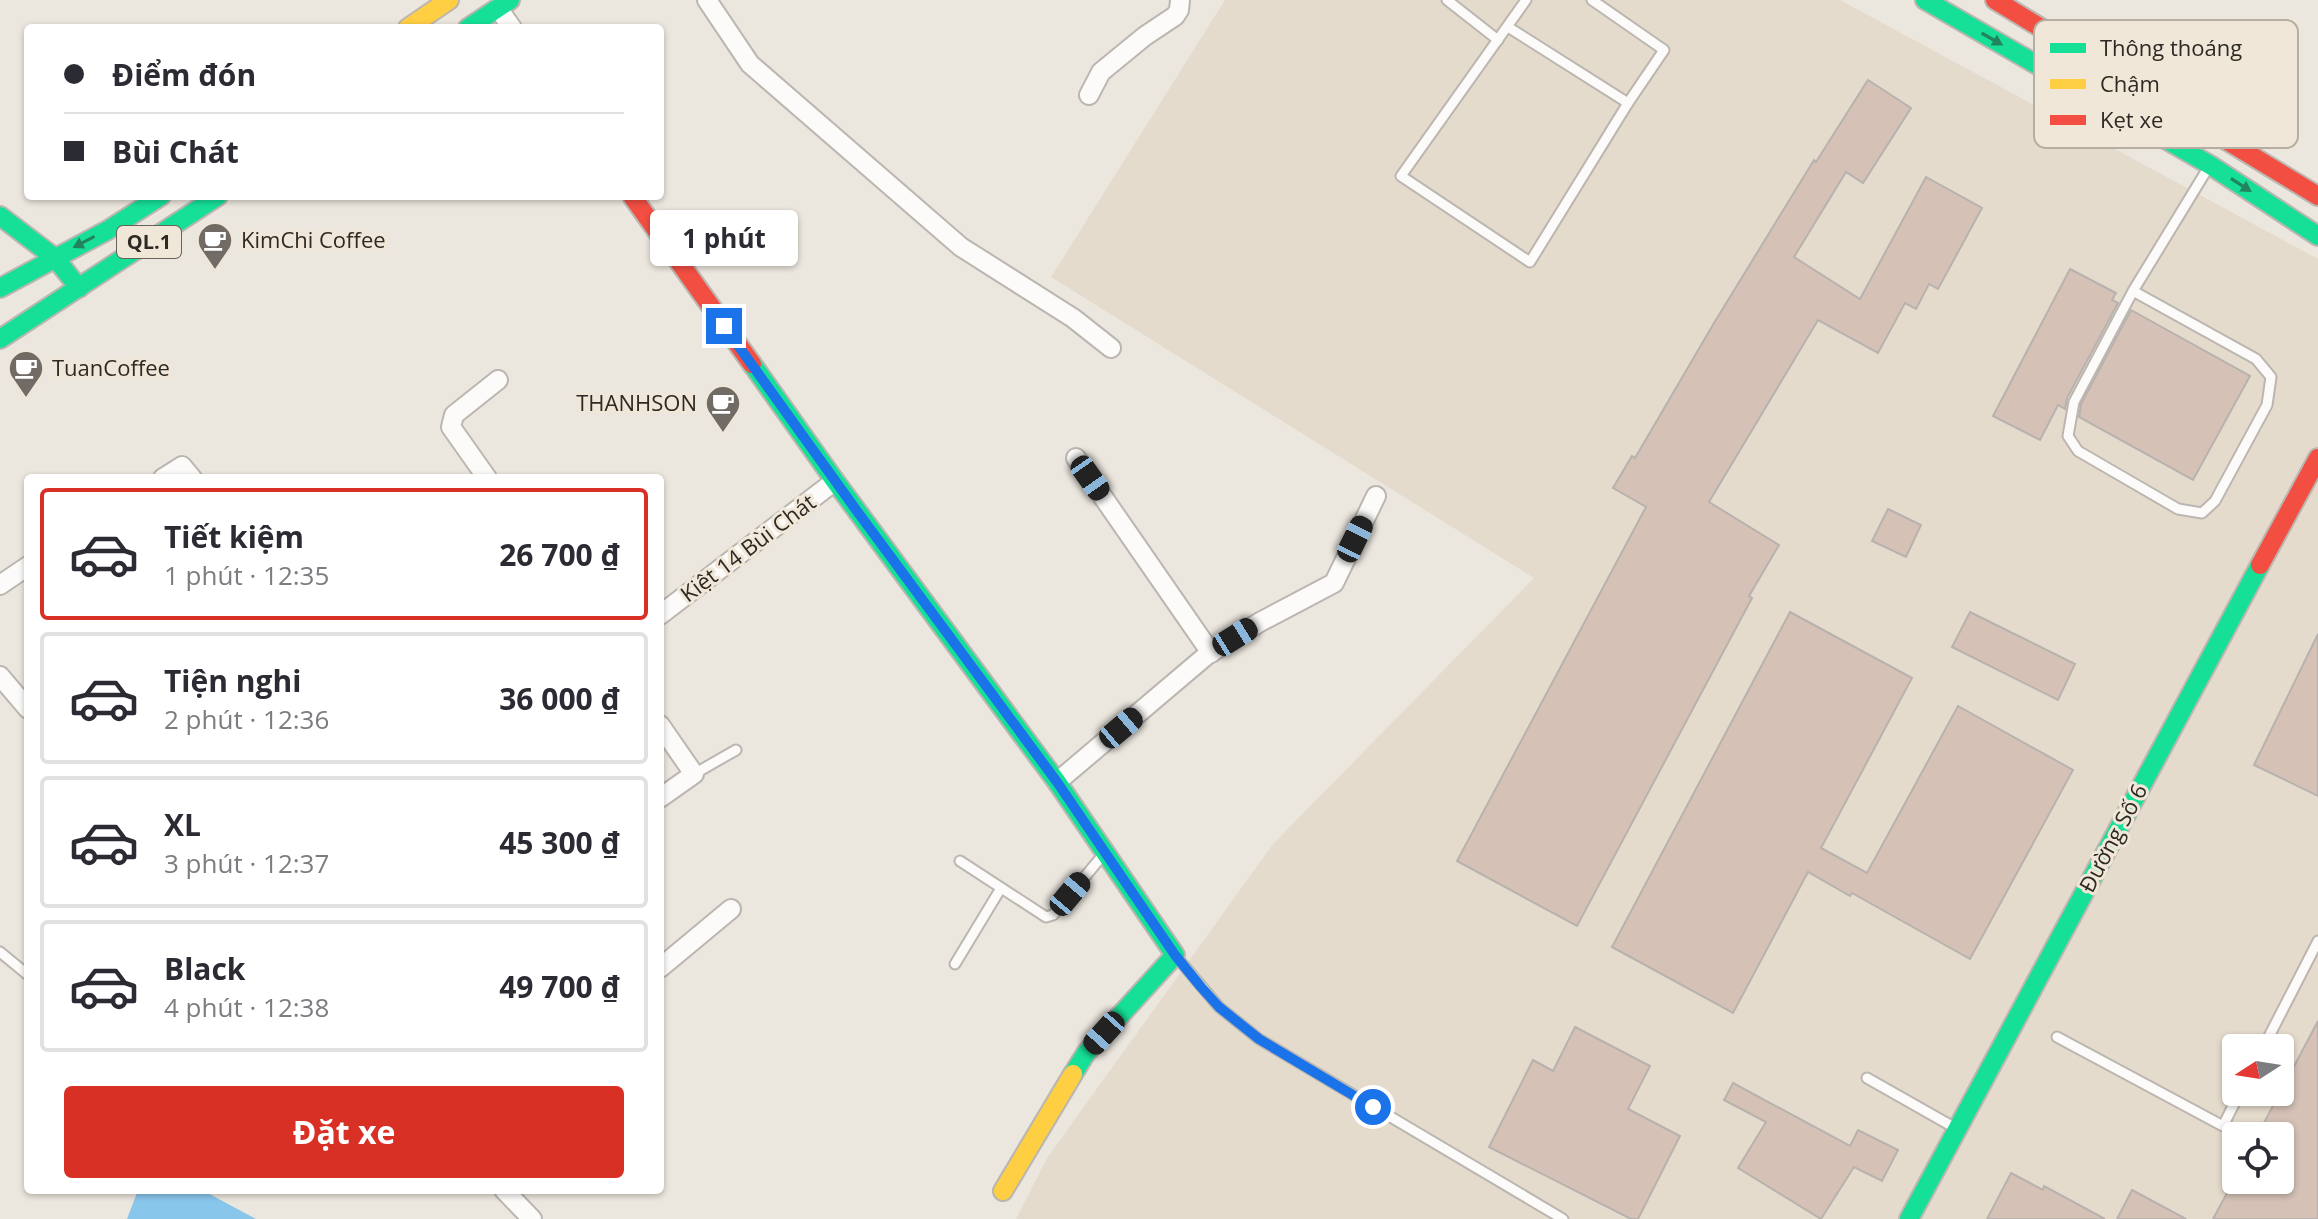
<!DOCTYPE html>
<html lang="vi">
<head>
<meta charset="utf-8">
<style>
	:root { --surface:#fff; --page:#f2f2f3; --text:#2b2b33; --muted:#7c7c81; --line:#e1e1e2; --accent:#d93025 }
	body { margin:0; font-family:"Open Sans",sans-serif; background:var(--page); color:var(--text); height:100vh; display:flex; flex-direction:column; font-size:30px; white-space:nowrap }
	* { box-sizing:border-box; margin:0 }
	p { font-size:26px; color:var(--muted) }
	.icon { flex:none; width:44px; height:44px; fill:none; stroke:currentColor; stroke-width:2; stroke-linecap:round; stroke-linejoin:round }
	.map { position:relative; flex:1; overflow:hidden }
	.panel { position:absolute; left:24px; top:474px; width:640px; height:720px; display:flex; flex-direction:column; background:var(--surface); border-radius:8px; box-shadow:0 2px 6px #0004 }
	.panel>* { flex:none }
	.hud { position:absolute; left:24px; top:24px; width:640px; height:176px; border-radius:8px; box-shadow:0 2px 6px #0004; display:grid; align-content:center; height:176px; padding:0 40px; background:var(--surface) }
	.needle { width:52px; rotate:258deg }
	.buttons { position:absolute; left:2222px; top:1034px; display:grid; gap:16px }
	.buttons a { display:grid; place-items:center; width:72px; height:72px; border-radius:8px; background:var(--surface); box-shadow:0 2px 6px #0004; font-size:40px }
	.end { position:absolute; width:36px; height:36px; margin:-18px; border:10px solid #1a73e8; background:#fff; box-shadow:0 0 0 4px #fff }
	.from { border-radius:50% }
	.bubble { position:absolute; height:56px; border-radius:8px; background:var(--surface); box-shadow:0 2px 6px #0004; font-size:26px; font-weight:700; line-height:56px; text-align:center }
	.car { position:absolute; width:24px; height:48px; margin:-24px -12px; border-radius:10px; box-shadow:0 0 6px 2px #0007; background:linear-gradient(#222 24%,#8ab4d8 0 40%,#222 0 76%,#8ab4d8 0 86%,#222 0) }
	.hud b { display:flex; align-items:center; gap:28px; height:76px; font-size:30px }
	.hud b+b { border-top:2px solid var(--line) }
	.hud i { width:20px; height:20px; background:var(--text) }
	ul { padding:14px 0 0; list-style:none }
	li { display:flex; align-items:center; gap:24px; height:132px; margin:0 16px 12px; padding:0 24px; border:4px solid var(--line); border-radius:8px }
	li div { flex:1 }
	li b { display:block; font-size:30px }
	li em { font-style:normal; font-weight:700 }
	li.on { border-color:var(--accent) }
	li>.icon { width:72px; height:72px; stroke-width:1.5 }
	.action { display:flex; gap:16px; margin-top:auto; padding:16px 40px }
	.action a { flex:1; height:92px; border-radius:8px; background:var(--accent); color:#fff; font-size:32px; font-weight:700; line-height:92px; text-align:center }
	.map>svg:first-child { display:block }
	.built { fill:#e5dbcd; fill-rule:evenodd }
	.water { fill:#89c6ec }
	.building { fill:#d5c1b6; stroke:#b8b2ae; stroke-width:2 }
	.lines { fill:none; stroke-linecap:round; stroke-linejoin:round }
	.lane-casing { stroke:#bbb6b0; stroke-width:13 }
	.street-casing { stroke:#bbb6b0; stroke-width:22 }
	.fast-casing { stroke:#bbb6b0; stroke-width:22 }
	.slow-casing { stroke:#bbb6b0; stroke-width:22 }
	.jam-casing { stroke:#bbb6b0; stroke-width:22 }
	.lane { stroke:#fcfbfa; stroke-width:9 }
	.street { stroke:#fcfbfa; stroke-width:18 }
	.fast { stroke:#16e098; stroke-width:18 }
	.slow { stroke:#ffcf43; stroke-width:18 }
	.jam { stroke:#f24e42; stroke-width:18 }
	.oneway { fill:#22845e }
	.route { stroke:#1a73e8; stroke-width:10 }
	.labels { text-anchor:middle; stroke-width:6; stroke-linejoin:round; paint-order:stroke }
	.shield { fill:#f1e7d8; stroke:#686259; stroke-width:2 }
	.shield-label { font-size:20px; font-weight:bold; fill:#2d2923 }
	.poi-label { font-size:22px; fill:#2d2923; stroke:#f1e7d8; text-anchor:start }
	.street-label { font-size:22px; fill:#2d2923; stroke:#f1e7d8 }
	.key { fill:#f1e7d8; stroke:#b6aea2; stroke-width:2 }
	.key-label { font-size:22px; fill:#2d2923 }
</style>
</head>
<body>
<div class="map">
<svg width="2318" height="1219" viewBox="0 0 2318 1219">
	<rect width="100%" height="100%" fill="#ebe6de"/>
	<path class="built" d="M1225,0H1840L2318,259V1219H1016L1047,1158L1273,844L1534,578L1051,277ZM2236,1048H2280V1092H2236ZM2236,1136H2280V1180H2236Z"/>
	<polygon class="water" points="138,1190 202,1190 256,1219 127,1219"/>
	<g class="building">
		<polygon points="1868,80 1911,108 1863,183 1846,172 1794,257 1860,299 1926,177 1982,208 1938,289 1929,284 1916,309 1905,303 1878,353 1818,320 1709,502 1779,545 1749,596 1752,598 1577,926 1457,861 1646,507 1613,488 1632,456 1635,458 1714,323 1814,160 1816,162"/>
		<polygon points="2070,269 2116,293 2112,300 2118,303 2067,398 2065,409 2058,405 2040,440 1993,416"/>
		<polygon points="2131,310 2250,376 2193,480 2079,417 2081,404"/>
		<polygon points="1888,509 1921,525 1906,557 1872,541"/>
		<polygon points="1790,612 1912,678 1821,848 1867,873 1958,706 2073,770 1970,959 1852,893 1850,896 1808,872 1733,1013 1612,947"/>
		<polygon points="1970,612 2075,664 2058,700 1952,647"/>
		<polygon points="2318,634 2318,796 2254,765"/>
		<polygon points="2318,1021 2318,1219 2213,1219 2234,1180 2280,1180 2280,1136 2257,1136"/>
		<polygon points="1575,1027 1650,1066 1628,1109 1680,1136 1638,1219 1631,1219 1489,1147 1533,1060 1553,1071"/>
		<polygon points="1733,1083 1850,1146 1858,1130 1898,1150 1882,1181 1854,1167 1821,1219 1738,1168 1766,1122 1724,1100"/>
		<polygon points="2011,1173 2043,1190 2044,1186 2105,1219 1987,1219"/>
		<polygon points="2132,1190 2186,1219 2117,1219"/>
	</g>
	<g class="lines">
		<g class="lane-casing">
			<g id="lane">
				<polyline points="1447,0 1498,40"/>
				<polyline points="1526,0 1401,176 1530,262 1628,103 1664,50 1592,0"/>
				<polyline points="1508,27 1628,103"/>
				<polyline points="2133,291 2256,359 2271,377 2267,405 2215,501 2202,513 2178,509 2078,451 2068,436 2074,402 2133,291 2208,168"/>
				<polyline points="694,774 736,750"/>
				<polyline points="960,861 1046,917 1053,915 1103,855"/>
				<polyline points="0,952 28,975"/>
				<polyline points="1175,955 1219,1007 1259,1039 1563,1219"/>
				<polyline points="955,964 1001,888"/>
				<polyline points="2057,1037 2223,1126 2240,1092"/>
				<polyline points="2263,1048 2318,941"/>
				<polyline points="1867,1078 1957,1129"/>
			</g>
		</g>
		<g class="street-casing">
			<g id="street">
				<polyline points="707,0 750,64 961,247 1073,318 1111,348"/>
				<polyline points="498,8 512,28"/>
				<polyline points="1089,95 1101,72 1145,36 1175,16 1179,10 1180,0"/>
				<polyline points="1076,458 1211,653"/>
				<polyline points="163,478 182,466 192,478"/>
				<polyline points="487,478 451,427 454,415 498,380"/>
				<polyline points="0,585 28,566"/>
				<polyline points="660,615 835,481"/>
				<polyline points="0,676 28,709"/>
				<polyline points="660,725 694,774 660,798"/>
				<polyline points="1057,782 1207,655 1260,622 1334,583 1376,496"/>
				<polyline points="660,968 731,909"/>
				<polyline points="504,1190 532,1219"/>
			</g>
		</g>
		<g class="fast-casing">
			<g id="fast">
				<polyline points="1925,0 2210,165 2318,236"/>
				<polyline points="468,28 510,0"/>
				<polyline points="0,216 55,258 79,288"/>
				<polyline points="0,288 108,230 161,196"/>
				<polyline points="0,339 218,196"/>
				<polyline points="752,364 835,481 1057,782 1175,955 1086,1053 1073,1074"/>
				<polyline points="1909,1219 2260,565"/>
			</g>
		</g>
		<g class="slow-casing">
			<g id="slow">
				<polyline points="408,28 449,0"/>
				<polyline points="1003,1191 1073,1074"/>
			</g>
		</g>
		<g class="jam-casing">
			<g id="jam">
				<polyline points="1995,0 2318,196"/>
				<polyline points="632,196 752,364"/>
				<polyline points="2260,565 2318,458"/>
			</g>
		</g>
		<use href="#lane" class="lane"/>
		<use href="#street" class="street"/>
		<use href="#fast" class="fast"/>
		<use href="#slow" class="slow"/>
		<use href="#jam" class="jam"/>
	</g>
	<defs><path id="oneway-solid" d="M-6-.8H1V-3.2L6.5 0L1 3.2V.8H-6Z" transform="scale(2)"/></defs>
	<g class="oneway">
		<use href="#oneway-solid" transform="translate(1992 39) rotate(30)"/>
		<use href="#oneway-solid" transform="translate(2241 185) rotate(33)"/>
		<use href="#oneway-solid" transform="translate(84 242) rotate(152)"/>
	</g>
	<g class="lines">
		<polyline class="route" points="724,326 854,507 1057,782 1175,955 1201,987 1219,1007 1259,1039 1373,1107"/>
	</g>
	<defs>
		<g id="cafe-pin" transform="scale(1.8)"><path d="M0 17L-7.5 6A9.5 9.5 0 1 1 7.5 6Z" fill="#706b64" stroke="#f1e7d8"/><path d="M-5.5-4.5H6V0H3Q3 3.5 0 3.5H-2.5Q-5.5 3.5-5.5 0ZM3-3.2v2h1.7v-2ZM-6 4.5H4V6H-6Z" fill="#fff"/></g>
	</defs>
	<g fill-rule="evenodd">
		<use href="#cafe-pin" x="215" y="240"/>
		<use href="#cafe-pin" x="26" y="368"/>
		<use href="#cafe-pin" x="723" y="403"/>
	</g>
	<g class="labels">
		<rect class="shield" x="117" y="226" width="64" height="32" rx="6"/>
		<g class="shield-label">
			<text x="149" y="249">QL.1</text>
		</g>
		<g class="poi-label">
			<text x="241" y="248">KimChi Coffee</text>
			<text x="52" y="376">TuanCoffee</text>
			<text x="697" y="411" text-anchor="end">THANHSON</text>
		</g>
		<g class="street-label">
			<text transform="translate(748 548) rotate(-37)" y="8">Kiệt 14 Bùi Chát</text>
			<text transform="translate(2113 838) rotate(-62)" y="8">Đường Số 6</text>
		</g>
	</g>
	<rect x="2034" y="20" width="264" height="128" rx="12" class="key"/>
	<rect x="2050" y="43" width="36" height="10" fill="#16e098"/>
	<rect x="2050" y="79" width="36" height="10" fill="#ffcf43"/>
	<rect x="2050" y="115" width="36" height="10" fill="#f24e42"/>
	<g class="key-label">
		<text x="2100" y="56">Thông thoáng</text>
		<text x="2100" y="92">Chậm</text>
		<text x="2100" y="128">Kẹt xe</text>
	</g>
</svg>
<div class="buttons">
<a><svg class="needle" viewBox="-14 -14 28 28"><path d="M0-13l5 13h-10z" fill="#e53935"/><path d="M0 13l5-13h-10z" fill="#7c7c81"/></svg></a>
<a><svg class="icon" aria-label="locate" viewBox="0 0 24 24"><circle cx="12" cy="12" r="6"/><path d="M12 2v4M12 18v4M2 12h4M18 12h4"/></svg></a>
</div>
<i class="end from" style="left:1373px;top:1107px"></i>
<i class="end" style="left:724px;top:326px"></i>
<div class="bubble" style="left:650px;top:210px;width:148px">1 phút</div>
<i class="car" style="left:1090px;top:478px;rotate:145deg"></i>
<i class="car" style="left:1355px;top:539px;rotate:26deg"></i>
<i class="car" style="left:1235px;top:637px;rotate:58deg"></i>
<i class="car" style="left:1121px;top:728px;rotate:50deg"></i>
<i class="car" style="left:1070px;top:894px;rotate:40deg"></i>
<i class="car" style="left:1104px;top:1033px;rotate:222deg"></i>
<div class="hud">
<b><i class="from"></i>Điểm đón</b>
<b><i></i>Bùi Chát</b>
</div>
<section class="panel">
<ul>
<li class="on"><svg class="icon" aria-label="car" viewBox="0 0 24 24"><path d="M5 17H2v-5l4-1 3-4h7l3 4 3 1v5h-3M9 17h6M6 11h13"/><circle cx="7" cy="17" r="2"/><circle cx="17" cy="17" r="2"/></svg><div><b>Tiết kiệm</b><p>1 phút · 12:35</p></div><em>26 700 ₫</em></li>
<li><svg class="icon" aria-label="car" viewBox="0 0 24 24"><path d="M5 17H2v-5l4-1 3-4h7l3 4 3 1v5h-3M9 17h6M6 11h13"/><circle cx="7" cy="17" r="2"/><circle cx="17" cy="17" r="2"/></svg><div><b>Tiện nghi</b><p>2 phút · 12:36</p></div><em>36 000 ₫</em></li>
<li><svg class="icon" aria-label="car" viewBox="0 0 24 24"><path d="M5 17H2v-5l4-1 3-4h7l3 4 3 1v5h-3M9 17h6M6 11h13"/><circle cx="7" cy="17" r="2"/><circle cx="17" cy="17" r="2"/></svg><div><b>XL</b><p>3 phút · 12:37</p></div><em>45 300 ₫</em></li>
<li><svg class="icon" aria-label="car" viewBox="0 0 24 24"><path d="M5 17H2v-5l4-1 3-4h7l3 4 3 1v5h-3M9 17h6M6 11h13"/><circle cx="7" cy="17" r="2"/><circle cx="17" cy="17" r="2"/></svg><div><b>Black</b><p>4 phút · 12:38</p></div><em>49 700 ₫</em></li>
</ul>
<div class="action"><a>Đặt xe</a></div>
</section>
</div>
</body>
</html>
